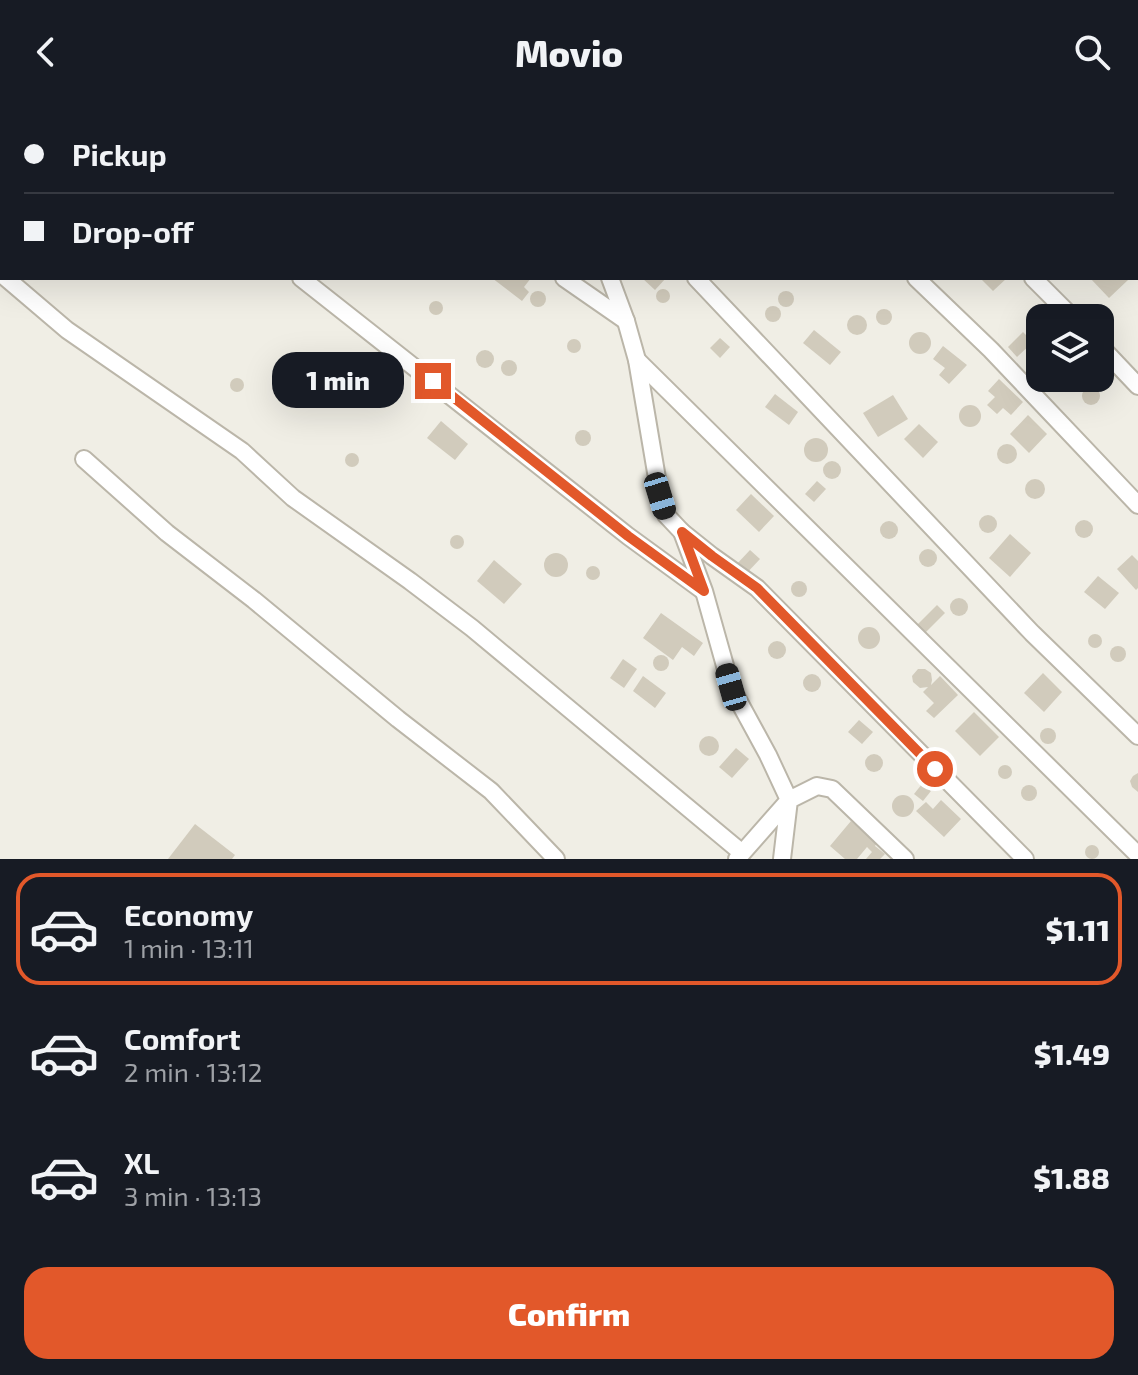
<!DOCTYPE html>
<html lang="en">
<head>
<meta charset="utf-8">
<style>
	:root { --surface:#171b24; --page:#242831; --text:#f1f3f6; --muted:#9ea1a6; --line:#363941; --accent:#e2582a }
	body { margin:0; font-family:"Exo 2",sans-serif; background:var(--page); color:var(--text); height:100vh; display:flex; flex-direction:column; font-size:30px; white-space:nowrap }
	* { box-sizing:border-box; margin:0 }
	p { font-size:26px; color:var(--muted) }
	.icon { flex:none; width:44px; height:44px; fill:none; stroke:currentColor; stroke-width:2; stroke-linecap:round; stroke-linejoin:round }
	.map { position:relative; height:755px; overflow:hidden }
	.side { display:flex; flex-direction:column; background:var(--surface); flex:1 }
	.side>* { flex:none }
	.top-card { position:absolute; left:0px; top:0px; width:1138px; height:176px; box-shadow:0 8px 32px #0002; display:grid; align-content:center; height:176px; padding:0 24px; background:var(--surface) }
	.buttons { position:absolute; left:1026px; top:200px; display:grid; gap:16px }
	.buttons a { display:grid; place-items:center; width:88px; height:88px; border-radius:16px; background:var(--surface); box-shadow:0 8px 32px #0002; font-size:40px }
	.end { position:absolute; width:36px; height:36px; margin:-18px; border:10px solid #e2582a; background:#fff; box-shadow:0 0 0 4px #fff }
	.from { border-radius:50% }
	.bubble { position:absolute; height:56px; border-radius:24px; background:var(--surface); box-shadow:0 8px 32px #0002; font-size:26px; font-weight:800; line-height:56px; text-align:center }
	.car { position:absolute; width:24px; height:48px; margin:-24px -12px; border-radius:10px; box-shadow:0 0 6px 2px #0007; background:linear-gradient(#222 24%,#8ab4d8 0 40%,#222 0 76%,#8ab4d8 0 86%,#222 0) }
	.top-card b { display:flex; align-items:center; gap:28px; height:76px; font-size:30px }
	.top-card b+b { border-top:2px solid var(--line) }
	.top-card i { width:20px; height:20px; background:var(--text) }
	ul { padding:14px 0 0; list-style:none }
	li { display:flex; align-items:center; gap:24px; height:112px; margin:0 16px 12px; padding:0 8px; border:4px solid transparent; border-radius:24px }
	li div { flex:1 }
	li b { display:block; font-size:30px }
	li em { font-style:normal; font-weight:800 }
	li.on { border-color:var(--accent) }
	li>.icon { width:72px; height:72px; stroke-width:1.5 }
	.action { display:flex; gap:16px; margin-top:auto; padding:16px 24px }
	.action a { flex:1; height:92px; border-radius:24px; background:var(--accent); color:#fff; font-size:32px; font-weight:800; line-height:92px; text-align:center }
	header { display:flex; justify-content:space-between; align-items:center; height:104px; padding:0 24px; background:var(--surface); font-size:36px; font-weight:800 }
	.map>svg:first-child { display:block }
	.building { fill:#d1cbbc }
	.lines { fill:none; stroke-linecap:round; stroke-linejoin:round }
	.minor-casing { stroke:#bbb6a9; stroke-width:20 }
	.minor { stroke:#fff; stroke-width:16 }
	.route { stroke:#e2582a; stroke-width:10 }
</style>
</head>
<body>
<header><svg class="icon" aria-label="back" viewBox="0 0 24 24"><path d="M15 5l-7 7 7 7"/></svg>Movio<svg class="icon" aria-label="search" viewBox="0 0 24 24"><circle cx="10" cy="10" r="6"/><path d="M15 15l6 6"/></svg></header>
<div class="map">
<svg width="1138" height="755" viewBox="0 0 1138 755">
	<rect width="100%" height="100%" fill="#f0eee5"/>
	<g class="building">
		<polygon points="492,174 531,174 524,183 529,188 522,197"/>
		<polygon points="642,174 666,174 655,186"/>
		<polygon points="980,174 1007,174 993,187"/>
		<polygon points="1090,174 1126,174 1128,176 1109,194"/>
		<circle cx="663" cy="192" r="7"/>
		<circle cx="786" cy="195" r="8"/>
		<circle cx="538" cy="195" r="8"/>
		<circle cx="436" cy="204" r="7"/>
		<circle cx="773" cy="210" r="8"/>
		<circle cx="884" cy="213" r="8"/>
		<circle cx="857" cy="221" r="10"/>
		<polygon points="814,226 841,248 830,261 803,239"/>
		<circle cx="920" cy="239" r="11"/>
		<polygon points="1023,228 1033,238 1017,253 1008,243"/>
		<polygon points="720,234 730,243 720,254 710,244"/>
		<circle cx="574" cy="242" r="7"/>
		<polygon points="943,242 967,261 949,280 939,271 945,264 933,255"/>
		<circle cx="485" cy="255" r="9"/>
		<polygon points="1038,252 1040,252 1040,269 1036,267 1033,262 1034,256"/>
		<circle cx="509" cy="264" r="8"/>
		<circle cx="237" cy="281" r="7"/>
		<polygon points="999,275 1023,298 1011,311 1003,304 997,310 987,301 995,293 988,287"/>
		<circle cx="1091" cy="292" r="9"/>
		<polygon points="775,290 798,308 789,321 765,303"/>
		<polygon points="893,291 908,315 878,333 863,309"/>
		<circle cx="970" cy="312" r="11"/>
		<polygon points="1028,311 1047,330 1029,349 1010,330"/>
		<polygon points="441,317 468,340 455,356 427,334"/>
		<polygon points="919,320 938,338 923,354 904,335"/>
		<circle cx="583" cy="334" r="8"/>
		<circle cx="816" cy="346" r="12"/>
		<circle cx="1007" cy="350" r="10"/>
		<circle cx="352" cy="356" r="7"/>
		<circle cx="832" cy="366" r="9"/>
		<circle cx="1035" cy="385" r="10"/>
		<polygon points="817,377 826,385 814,398 805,390"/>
		<polygon points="751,390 774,412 759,428 736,406"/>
		<circle cx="988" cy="420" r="9"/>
		<circle cx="1084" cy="425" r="9"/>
		<circle cx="889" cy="426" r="9"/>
		<polygon points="1010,430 1031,449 1010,473 989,454"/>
		<circle cx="457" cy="438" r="7"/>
		<circle cx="928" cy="454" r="9"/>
		<polygon points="750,446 760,455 744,472 734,463"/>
		<circle cx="556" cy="461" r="12"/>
		<polygon points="1132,451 1138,457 1138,484 1136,486 1117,465"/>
		<polygon points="494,456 522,480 504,500 477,477"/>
		<circle cx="593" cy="469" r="7"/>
		<polygon points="1098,472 1119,489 1105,505 1084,488"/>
		<circle cx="799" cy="485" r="8"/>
		<circle cx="959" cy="503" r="9"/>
		<polygon points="937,501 945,509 925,529 917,521"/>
		<polygon points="661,509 703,539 694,552 682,543 673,556 643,534"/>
		<circle cx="869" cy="534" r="11"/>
		<circle cx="1095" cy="537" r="7"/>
		<circle cx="777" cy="546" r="9"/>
		<circle cx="1118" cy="550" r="8"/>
		<circle cx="661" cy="559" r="8"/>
		<polygon points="623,555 637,565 624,584 610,574"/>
		<polygon points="918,565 925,565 931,569 932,576 931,581 940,572 958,591 934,614 926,607 934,599 923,588 928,583 920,584 913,578 912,572"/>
		<polygon points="1043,569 1062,588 1044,608 1024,589"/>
		<circle cx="812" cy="579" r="9"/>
		<polygon points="643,572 666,589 655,604 633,587"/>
		<polygon points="974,608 999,633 980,652 955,627"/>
		<polygon points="859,616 873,628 862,640 848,628"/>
		<circle cx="1048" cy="632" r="8"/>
		<circle cx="709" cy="642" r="10"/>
		<polygon points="736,644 749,655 732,674 719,663"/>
		<circle cx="874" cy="659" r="9"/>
		<circle cx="1005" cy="668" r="7"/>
		<polygon points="1138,669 1138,688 1132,683 1130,677 1133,672"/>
		<polygon points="922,680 931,687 923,697 914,690"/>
		<circle cx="1029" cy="689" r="8"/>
		<circle cx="903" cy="702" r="11"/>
		<polygon points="941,696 961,715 944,733 916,707 926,698 933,705"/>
		<polygon points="851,717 877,739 875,742 885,750 880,755 866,755 872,748 867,743 857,755 845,755 830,742"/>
		<polygon points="195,720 235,751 232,755 168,755"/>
		<circle cx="1092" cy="748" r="7"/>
	</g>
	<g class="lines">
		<g class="minor-casing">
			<g id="minor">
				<polyline points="79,0 81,2"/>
				<polyline points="353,0 355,2"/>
				<polyline points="561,0 562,2"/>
				<polyline points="739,0 741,2"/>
				<polyline points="861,0 863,2"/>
				<polyline points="975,0 977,2"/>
				<polyline points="1089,0 1091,2"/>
				<polyline points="1136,47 1138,49"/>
				<polyline points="1136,161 1138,163"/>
				<polyline points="6,174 67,226 242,347 293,394 410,477 472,524 741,748"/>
				<polyline points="301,174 628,432 702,486"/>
				<polyline points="564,174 626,217"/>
				<polyline points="610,174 626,217 637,256 660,392 666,411 682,428 704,487 731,583 768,651 789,696 737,755"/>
				<polyline points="696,174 1032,529 1138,632"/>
				<polyline points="916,174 991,246 1138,401"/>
				<polyline points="1033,174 1073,214"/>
				<polyline points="1100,242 1138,282"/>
				<polyline points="637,256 1138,751"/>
				<polyline points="84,355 167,429 254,496 398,615 491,687 556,755"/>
				<polyline points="682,428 712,452 757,484 1025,755"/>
				<polyline points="782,755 789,696 817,682 832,685 905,755"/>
			</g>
		</g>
		<use href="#minor" class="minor"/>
	</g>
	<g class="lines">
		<polyline class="route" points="433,277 628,432 704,487 682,428 712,452 757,484 935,665"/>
	</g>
</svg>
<div class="buttons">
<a><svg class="icon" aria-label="layers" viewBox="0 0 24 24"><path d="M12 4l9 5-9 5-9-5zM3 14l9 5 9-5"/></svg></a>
</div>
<i class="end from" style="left:935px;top:665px"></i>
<i class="end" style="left:433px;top:277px"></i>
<div class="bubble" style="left:272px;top:248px;width:132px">1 min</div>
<i class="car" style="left:660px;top:392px;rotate:163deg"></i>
<i class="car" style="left:731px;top:583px;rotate:344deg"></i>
<div class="top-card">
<b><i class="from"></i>Pickup</b>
<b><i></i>Drop-off</b>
</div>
</div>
<section class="side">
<ul>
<li class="on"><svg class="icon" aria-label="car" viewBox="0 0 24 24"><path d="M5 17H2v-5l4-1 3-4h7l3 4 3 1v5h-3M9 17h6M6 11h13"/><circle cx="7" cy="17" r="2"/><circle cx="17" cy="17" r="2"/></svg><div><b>Economy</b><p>1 min · 13:11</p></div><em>$1.11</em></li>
<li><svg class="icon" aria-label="car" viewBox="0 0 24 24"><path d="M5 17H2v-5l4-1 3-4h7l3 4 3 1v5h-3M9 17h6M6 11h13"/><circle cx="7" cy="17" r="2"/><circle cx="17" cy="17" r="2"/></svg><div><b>Comfort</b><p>2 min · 13:12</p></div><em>$1.49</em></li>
<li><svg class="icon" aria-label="car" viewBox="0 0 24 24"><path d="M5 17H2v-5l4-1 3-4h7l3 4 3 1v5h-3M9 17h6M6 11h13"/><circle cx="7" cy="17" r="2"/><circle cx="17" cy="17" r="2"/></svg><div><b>XL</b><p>3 min · 13:13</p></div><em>$1.88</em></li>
</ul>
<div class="action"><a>Confirm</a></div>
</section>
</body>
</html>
